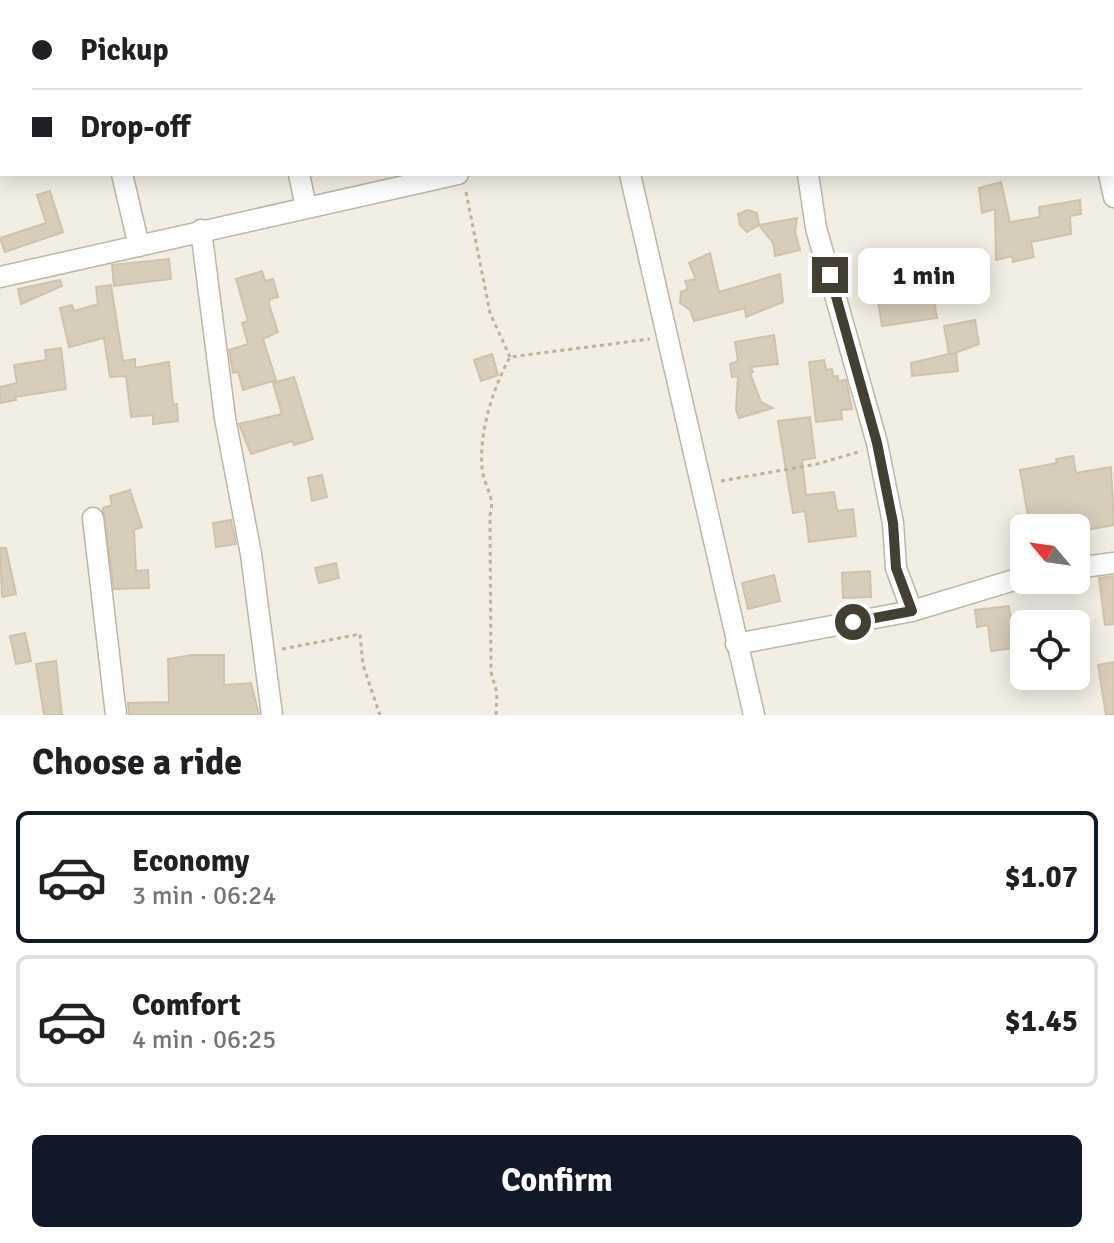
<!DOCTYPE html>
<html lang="en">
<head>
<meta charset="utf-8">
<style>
	:root { --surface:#fff; --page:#f6f6f6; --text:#202124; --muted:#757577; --line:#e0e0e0; --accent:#111827 }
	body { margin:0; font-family:Signika,sans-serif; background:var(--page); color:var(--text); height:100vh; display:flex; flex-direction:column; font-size:30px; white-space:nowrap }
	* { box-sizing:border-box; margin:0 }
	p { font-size:26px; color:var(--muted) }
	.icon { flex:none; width:44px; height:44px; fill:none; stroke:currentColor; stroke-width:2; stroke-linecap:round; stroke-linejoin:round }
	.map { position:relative; height:715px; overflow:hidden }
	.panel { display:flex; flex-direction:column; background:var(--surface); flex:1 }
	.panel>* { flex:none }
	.banner { position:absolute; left:0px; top:0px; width:1114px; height:176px; box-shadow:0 4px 20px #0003; display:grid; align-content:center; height:176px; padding:0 32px; background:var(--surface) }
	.needle { width:52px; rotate:299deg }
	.tools { position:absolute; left:1010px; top:514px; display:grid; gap:16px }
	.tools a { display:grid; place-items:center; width:80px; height:80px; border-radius:12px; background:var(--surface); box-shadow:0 4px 20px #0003; font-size:40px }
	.end { position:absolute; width:36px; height:36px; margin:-18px; border:10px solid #443e33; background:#fff; box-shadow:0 0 0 4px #fff }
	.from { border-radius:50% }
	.bubble { position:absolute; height:56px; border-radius:12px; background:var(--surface); box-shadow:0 4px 20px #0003; font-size:26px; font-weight:800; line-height:56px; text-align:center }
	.banner b { display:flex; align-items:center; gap:28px; height:76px; font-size:30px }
	.banner b+b { border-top:2px solid var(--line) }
	.banner i { width:20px; height:20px; background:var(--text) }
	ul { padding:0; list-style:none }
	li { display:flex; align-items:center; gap:24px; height:132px; margin:0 16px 12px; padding:0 16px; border:4px solid var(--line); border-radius:12px }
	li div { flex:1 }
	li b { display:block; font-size:30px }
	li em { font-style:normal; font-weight:800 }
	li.active { border-color:var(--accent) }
	li>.icon { width:72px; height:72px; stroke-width:1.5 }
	h2 { padding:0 32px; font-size:36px; line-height:96px }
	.cta { display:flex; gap:16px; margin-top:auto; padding:16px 32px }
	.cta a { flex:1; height:92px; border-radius:12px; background:var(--accent); color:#fff; font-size:32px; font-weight:800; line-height:92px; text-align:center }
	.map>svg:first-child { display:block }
	.building { fill:#d8ccbb; stroke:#d0c2ab; stroke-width:2 }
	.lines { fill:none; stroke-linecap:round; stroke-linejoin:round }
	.minor-casing { stroke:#beb6a5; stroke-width:23 }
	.path { stroke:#c1b296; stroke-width:3; stroke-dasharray:4 4; stroke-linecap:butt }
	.minor { stroke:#fff; stroke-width:20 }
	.route { stroke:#443e33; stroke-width:10 }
</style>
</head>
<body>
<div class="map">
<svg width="1114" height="715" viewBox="0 0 1114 715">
	<rect width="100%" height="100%" fill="#f3eee3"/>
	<g class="building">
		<polygon points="1001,182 1010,222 1040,217 1039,207 1080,200 1081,214 1070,216 1071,234 1031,242 1034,257 1013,262 1012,256 996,260 995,209 982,213 979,188"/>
		<polygon points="50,191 63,232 5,252 0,238 46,223 37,195"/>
		<polygon points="748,210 757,213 759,225 797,218 795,232 800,250 775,256 773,243 759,225 747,232 740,225 738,214"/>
		<polygon points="710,253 719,292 780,274 783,302 746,317 745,308 694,321 690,310 680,303 681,292 688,289 685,281 696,279 689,263"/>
		<polygon points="169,259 171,279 114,286 112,265"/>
		<polygon points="262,271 265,281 273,279 278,297 270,299 269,304 278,332 263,339 276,380 243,390 238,372 233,373 229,350 248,344 242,323 248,321 236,279"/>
		<polygon points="60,280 62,286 21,304 18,289"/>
		<polygon points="111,285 123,361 135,359 135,368 169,362 173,405 177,404 178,421 153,424 153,415 131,417 126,376 110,377 104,338 69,347 60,308 72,305 74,311 98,304 96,287"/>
		<polygon points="931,285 937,318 882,326 877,295"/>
		<polygon points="975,320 979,344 952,354 956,353 958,371 912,376 911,363 949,354 944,326"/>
		<polygon points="774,335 778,364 751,367 753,372 750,373 761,402 773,408 739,418 736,410 738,376 732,377 730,364 738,361 735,342"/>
		<polygon points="61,348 66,389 15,397 16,400 0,403 0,387 17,383 14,365 46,360 45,350"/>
		<polygon points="492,354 498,375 481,381 474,360"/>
		<polygon points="824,360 826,370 832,369 833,376 838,376 838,381 846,380 852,409 841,410 842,419 816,422 809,362"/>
		<polygon points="294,377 313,439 294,445 292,441 251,454 239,424 282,414 273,383"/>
		<polygon points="810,417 815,458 802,460 806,495 834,492 837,511 853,509 856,536 809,542 805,511 793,513 778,421"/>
		<polygon points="1073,456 1076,473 1111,467 1114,525 1086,530 1084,516 1047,523 1048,528 1030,528 1020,470 1057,463 1056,459"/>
		<polygon points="322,475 327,497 312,501 308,478"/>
		<polygon points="130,490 142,527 134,530 136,571 148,570 149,588 114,589 103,508 112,505 110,496"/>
		<polygon points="231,520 236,544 216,547 213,523"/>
		<polygon points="0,548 6,548 16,594 2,597"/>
		<polygon points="336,563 339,578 319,583 315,568"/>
		<polygon points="870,571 871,597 843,598 842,573"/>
		<polygon points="774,575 780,601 748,609 742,583"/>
		<polygon points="1114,576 1114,624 1105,625 1099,578"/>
		<polygon points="1009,606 1010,616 1024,613 1024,632 1018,633 1020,647 991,651 988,625 977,627 975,610"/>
		<polygon points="25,633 31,661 16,664 10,636"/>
		<polygon points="192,655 224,655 224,685 251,683 259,715 129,715 128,703 169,702 168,659"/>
		<polygon points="56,661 62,715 44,715 36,664"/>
		<polygon points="1114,662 1114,715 1106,715 1098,665"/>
	</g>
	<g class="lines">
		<g class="minor-casing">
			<g id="minor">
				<polyline points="89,0 89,2"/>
				<polyline points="257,0 258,2"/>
				<polyline points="399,0 400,2"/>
				<polyline points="590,0 590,2"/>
				<polyline points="717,0 718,2"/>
				<polyline points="864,0 864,2"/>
				<polyline points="1087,0 1087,2"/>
				<polyline points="1112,31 1114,31"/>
				<polyline points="122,174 139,246"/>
				<polyline points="299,174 306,207"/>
				<polyline points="630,174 754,715"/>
				<polyline points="808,174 816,228 877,443 893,523 896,568 912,611"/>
				<polyline points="1109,174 1114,197"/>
				<polyline points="201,230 225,418 251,554 272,715"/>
				<polyline points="0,277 458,174"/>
				<polyline points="93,518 116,715"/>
				<polyline points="1076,568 1114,563"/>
				<polyline points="736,644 912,611 1024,577"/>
			</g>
		</g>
		<g class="path">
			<polyline points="466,192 490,313 510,357"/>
			<polyline points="721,481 817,464 862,451"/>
			<polyline points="282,649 360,634 363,665 380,715"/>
			<path d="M496,715L497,693L491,672L490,515C496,496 483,486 482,467C479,432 493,388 510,357L650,339"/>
		</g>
		<use href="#minor" class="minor"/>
	</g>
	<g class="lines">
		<polyline class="route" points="830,275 877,443 893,523 896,568 912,611 853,622"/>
	</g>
</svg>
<div class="tools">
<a><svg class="needle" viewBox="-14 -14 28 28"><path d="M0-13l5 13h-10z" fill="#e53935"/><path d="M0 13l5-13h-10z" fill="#757577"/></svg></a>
<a><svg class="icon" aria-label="locate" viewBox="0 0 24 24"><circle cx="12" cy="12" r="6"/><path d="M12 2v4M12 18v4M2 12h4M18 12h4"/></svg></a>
</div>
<i class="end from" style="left:853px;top:622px"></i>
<i class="end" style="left:830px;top:275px"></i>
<div class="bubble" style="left:858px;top:248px;width:132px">1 min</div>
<div class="banner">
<b><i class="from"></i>Pickup</b>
<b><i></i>Drop-off</b>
</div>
</div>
<section class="panel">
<h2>Choose a ride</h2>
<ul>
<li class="active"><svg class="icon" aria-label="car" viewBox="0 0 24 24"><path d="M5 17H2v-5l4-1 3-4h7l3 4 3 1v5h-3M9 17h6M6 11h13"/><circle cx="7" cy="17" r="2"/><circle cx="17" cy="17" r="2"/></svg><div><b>Economy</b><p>3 min · 06:24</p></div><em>$1.07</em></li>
<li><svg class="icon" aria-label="car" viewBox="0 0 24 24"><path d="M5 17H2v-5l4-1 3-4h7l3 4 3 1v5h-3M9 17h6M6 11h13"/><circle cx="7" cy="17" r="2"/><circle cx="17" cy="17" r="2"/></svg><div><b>Comfort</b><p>4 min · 06:25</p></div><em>$1.45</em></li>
</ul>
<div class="cta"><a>Confirm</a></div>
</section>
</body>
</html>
